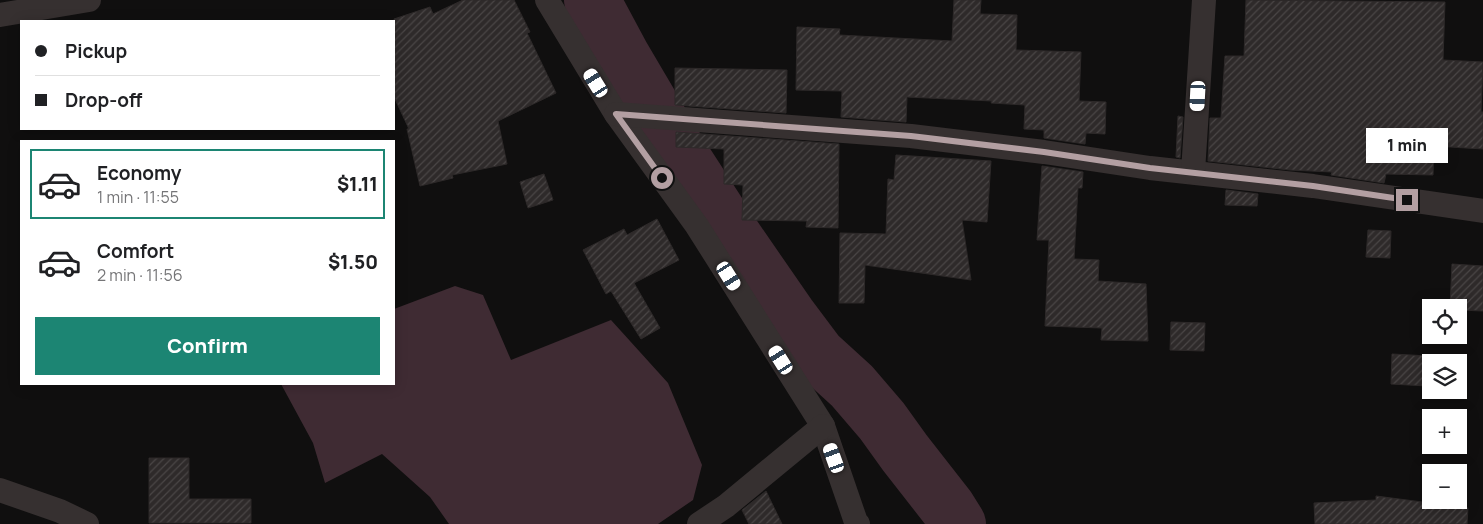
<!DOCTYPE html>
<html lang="en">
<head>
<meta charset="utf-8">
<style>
	:root { --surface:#fff; --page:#f2f2f2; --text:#202124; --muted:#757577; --line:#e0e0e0; --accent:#1c8573 }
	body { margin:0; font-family:Manrope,sans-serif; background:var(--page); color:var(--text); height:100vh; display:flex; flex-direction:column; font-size:19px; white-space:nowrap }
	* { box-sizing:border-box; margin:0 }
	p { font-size:16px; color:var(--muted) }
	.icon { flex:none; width:28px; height:28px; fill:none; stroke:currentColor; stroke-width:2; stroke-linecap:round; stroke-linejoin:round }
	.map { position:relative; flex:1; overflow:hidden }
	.sheet { position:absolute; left:20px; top:140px; width:375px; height:245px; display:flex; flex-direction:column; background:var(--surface); border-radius:0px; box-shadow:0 2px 12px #0003 }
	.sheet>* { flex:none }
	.banner { position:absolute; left:20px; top:20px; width:375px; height:110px; border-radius:0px; box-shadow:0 2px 12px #0003; display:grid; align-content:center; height:110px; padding:0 15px; background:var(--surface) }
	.tools { position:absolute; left:1422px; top:299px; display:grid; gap:10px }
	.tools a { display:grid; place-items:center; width:45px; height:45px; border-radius:0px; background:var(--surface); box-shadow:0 2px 12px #0003; font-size:25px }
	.end { position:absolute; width:22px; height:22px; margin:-11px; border:6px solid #b39fa2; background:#111; box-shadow:0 0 0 2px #111 }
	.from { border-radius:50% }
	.bubble { position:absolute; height:35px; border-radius:0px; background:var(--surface); box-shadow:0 2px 12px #0003; font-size:16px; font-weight:800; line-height:35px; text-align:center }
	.car { position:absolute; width:15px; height:30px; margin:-15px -8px; border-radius:6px; box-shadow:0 0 4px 1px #0007; background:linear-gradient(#fff 24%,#345 0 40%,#fff 0 76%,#345 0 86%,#fff 0) }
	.banner b { display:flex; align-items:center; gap:18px; height:48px; font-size:19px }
	.banner b+b { border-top:1px solid var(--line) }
	.banner i { width:12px; height:12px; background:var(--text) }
	ul { padding:9px 0 0; list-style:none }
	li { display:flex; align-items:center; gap:15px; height:70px; margin:0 10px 8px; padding:0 5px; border:2px solid transparent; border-radius:0px }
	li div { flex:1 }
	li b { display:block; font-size:19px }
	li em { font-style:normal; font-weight:800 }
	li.active { border-color:var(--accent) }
	li>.icon { width:45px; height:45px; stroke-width:1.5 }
	.primary-button { display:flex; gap:10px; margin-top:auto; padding:10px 15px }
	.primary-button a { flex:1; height:58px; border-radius:0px; background:var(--accent); color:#fff; font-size:20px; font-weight:800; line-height:58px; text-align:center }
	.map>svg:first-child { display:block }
	.water { fill:#3f2b33 }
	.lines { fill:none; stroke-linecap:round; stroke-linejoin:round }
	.river { stroke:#3f2b33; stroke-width:56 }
	.building { fill:url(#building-hatch); stroke:#2d2929 }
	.minor { stroke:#363030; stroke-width:24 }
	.route { stroke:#b39fa2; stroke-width:6 }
</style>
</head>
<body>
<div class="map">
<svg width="1483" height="524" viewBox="0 0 1483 524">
	<defs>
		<pattern id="building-hatch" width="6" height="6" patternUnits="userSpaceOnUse" patternTransform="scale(1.25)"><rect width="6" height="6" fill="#2e2a2a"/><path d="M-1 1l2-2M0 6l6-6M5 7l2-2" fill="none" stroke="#4a4646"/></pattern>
	</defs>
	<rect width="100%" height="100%" fill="#100f0f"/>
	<polygon class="water" points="455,286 483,295 511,360 611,320 668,383 702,465 693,500 658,524 449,524 430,497 382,454 325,483 313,443 281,384 394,384 394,309"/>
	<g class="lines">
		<polyline class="river" points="592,0 622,56 675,146 730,231 788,315 818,355 852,386 882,421 905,453 948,508 958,524"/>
	</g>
	<g class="building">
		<polygon points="463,0 514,0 530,32 527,33 556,93 498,121 507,164 452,175 453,178 420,186 407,129 409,129 394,97 394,19 430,7 433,14"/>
		<polygon points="954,0 981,0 980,14 1017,15 1016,50 1081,52 1079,101 1106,102 1105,134 1086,133 1085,144 1044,138 1044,130 1024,129 1025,105 991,103 992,101 907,97 906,122 841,117 842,91 796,90 797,27 840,29 839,35 952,41"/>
		<polygon points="1246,0 1445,2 1443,60 1483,62 1481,112 1483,112 1483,149 1434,146 1433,175 1386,174 1384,183 1331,175 1332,172 1290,170 1208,161 1210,118 1221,118 1225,56 1244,56"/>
		<polygon points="675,68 787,70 786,113 675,105"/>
		<polygon points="1178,116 1183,117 1180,158 1176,157"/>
		<polygon points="676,132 839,144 838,228 806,227 807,221 742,220 743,185 724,184 724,149 676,147"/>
		<polygon points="896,155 991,161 987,222 962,220 971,280 865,265 864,303 839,303 840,233 886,234 888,179 894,180"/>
		<polygon points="1042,166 1083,172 1082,188 1078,188 1074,259 1099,260 1098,281 1146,284 1148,341 1101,340 1102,328 1045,326 1049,240 1037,240"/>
		<polygon points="544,174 553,200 528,208 520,182"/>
		<polygon points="1226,190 1258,194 1257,206 1225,205"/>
		<polygon points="657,219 679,260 634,283 660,328 641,339 611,291 606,294 583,250 624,229 627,235"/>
		<polygon points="1368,230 1391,231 1390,258 1366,257"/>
		<polygon points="1452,264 1483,266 1483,311 1459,310 1459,308 1450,308"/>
		<polygon points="1171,322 1205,323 1204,351 1170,350"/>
		<polygon points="1392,354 1429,356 1427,386 1391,384"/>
		<polygon points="149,458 189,458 189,499 251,499 251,523 149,523"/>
		<polygon points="766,491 782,524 749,524 742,510"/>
		<polygon points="1376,496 1468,508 1467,524 1315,524 1314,503 1376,500"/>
	</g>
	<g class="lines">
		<g class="minor">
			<polyline points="547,0 616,114 697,226 823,426 856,522 858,524"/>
			<polyline points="0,15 89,0"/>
			<polyline points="616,114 911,136 1044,152 1150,168 1313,186 1483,211"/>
			<polyline points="1193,172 1204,0"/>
			<polyline points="0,490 60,511 87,524"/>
			<polyline points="699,524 726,506 823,426"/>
		</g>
	</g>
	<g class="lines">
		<polyline class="route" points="662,178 616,114 911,136 1044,152 1150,168 1313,186 1407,200"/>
	</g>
</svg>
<div class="tools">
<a><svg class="icon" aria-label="locate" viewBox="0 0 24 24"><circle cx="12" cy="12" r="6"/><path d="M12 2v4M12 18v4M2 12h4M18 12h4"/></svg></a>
<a><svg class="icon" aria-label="layers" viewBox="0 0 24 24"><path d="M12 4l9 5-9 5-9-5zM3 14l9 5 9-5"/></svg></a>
<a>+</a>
<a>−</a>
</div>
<i class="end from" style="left:662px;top:178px"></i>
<i class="end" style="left:1407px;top:200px"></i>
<div class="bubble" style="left:1366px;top:128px;width:82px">1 min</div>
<i class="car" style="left:596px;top:83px;rotate:328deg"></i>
<i class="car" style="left:1198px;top:96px;rotate:183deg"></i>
<i class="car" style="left:729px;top:276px;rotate:148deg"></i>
<i class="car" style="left:781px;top:360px;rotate:328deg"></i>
<i class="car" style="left:834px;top:458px;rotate:340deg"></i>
<div class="banner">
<b><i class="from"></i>Pickup</b>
<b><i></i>Drop-off</b>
</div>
<section class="sheet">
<ul>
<li class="active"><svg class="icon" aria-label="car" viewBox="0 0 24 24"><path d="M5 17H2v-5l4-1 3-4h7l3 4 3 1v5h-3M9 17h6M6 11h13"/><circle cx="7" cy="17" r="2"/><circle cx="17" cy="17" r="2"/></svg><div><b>Economy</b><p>1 min · 11:55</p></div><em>$1.11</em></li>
<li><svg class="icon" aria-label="car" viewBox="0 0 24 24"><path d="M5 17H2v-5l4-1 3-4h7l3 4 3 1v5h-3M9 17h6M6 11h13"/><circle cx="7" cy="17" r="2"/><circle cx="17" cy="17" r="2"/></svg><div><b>Comfort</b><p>2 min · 11:56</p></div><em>$1.50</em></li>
</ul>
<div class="primary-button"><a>Confirm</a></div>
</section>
</div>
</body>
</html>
